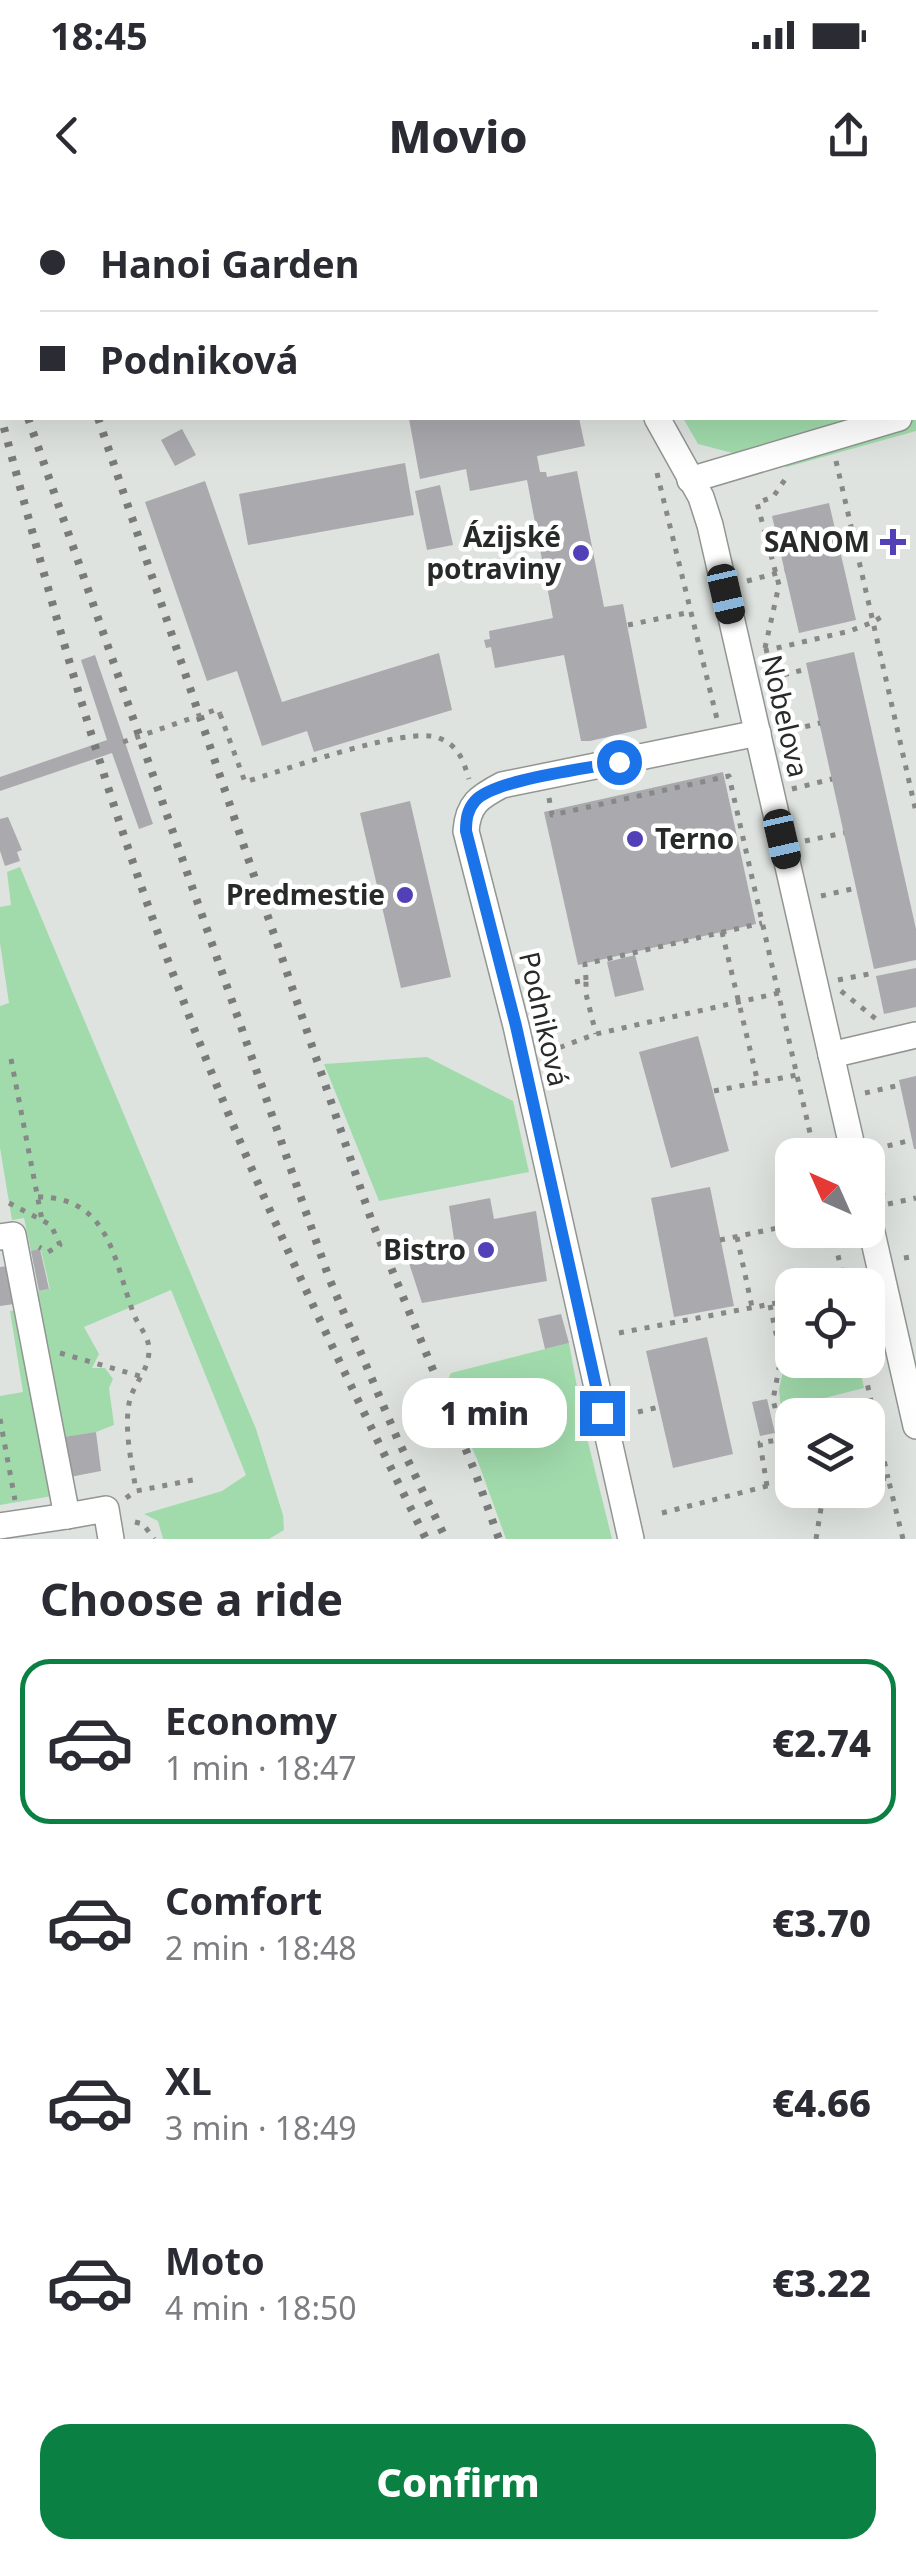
<!DOCTYPE html>
<html lang="en">
<head>
<meta charset="utf-8">
<style>
	:root { --surface:#fff; --page:#f7f7f7; --text:#2b2b33; --muted:#7c7c81; --line:#e1e1e2; --accent:#0b8043 }
	body { margin:0; font-family:"Noto Sans",sans-serif; background:var(--page); color:var(--text); height:100vh; display:flex; flex-direction:column; font-size:38px; white-space:nowrap }
	* { box-sizing:border-box; margin:0 }
	p { font-size:32px; color:var(--muted) }
	.icon { flex:none; width:55px; height:55px; fill:none; stroke:currentColor; stroke-width:2; stroke-linecap:round; stroke-linejoin:round }
	.map { position:relative; height:1339px; overflow:hidden }
	.panel { display:flex; flex-direction:column; background:var(--surface); flex:1 }
	.panel>* { flex:none }
	.top-card { position:absolute; left:0px; top:0px; width:918px; height:220px; box-shadow:0 10px 40px #0002; display:grid; align-content:center; height:220px; padding:0 40px; background:var(--surface) }
	.needle { width:65px; rotate:315deg }
	.buttons { position:absolute; left:775px; top:938px; display:grid; gap:20px }
	.buttons a { display:grid; place-items:center; width:110px; height:110px; border-radius:20px; background:var(--surface); box-shadow:0 10px 40px #0002; font-size:50px }
	.end { position:absolute; width:45px; height:45px; margin:-22px; border:12px solid #1a73e8; background:#fff; box-shadow:0 0 0 5px #fff }
	.from { border-radius:50% }
	.bubble { position:absolute; height:70px; border-radius:30px; background:var(--surface); box-shadow:0 10px 40px #0002; font-size:32px; font-weight:800; line-height:70px; text-align:center }
	.car { position:absolute; width:30px; height:60px; margin:-30px -15px; border-radius:12px; box-shadow:0 0 8px 2px #0007; background:linear-gradient(#222 24%,#8ab4d8 0 40%,#222 0 76%,#8ab4d8 0 86%,#222 0) }
	.top-card b { display:flex; align-items:center; gap:35px; height:95px; font-size:38px }
	.top-card b+b { border-top:2px solid var(--line) }
	.top-card i { width:25px; height:25px; background:var(--text) }
	ul { padding:0; list-style:none }
	li { display:flex; align-items:center; gap:30px; height:165px; margin:0 20px 15px; padding:0 20px; border:5px solid transparent; border-radius:30px }
	li div { flex:1 }
	li b { display:block; font-size:38px }
	li em { font-style:normal; font-weight:800 }
	li.active { border-color:var(--accent) }
	li>.icon { width:90px; height:90px; stroke-width:1.5 }
	h2 { padding:0 40px; font-size:45px; line-height:120px }
	.button { display:flex; gap:20px; margin-top:auto; padding:20px 40px }
	.button a { flex:1; height:115px; border-radius:30px; background:var(--accent); color:#fff; font-size:40px; font-weight:800; line-height:115px; text-align:center }
	.status { display:flex; justify-content:space-between; align-items:center; height:70px; padding:0 50px; background:var(--surface); direction:ltr }
	.status svg { height:28px; fill:currentColor }
	header { display:flex; justify-content:space-between; align-items:center; height:130px; padding:0 40px; background:var(--surface); font-size:45px; font-weight:800 }
	.map>svg:first-child { display:block }
	.green { fill:#a1dbac }
	.building { fill:#a9a9ae }
	.lines { fill:none; stroke-linecap:round; stroke-linejoin:round }
	.minor-casing { stroke:#929692; stroke-width:28 }
	.path { stroke:#868987; stroke-width:5; stroke-dasharray:5 8; stroke-linecap:butt }
	.minor { stroke:#fff; stroke-width:25 }
	.rail { stroke:#787b79; stroke-width:8; stroke-dasharray:5 10; stroke-linecap:butt }
	.path-bridge { stroke:#868987; stroke-width:5; stroke-dasharray:5 8; stroke-linecap:butt }
	.route { stroke:#1a73e8; stroke-width:12 }
	.poi-dot { fill:#5140b8; stroke:#fff; stroke-width:4 }
	.labels { text-anchor:middle; stroke-width:9; stroke-linejoin:round; paint-order:stroke }
	.poi-label { font-size:28px; font-weight:bold; fill:#282a29; stroke:#fff; text-anchor:end }
	.street-label { font-size:28px; fill:#282a29; stroke:#fff }
</style>
</head>
<body>
<div class="status"><b>18:45</b><svg viewBox="0 0 49 12"><path d="M0 12V9h3v3zM5 12V6h3v6zM10 12V3h3v9zM15 12V0h3v12zM26 1h20v11H26zM47 4h2v5h-2z"/></svg></div>
<header><svg class="icon" aria-label="back" viewBox="0 0 24 24"><path d="M15 5l-7 7 7 7"/></svg>Movio<svg class="icon" aria-label="share" viewBox="0 0 24 24"><path d="M12 15V3M7 8l5-5 5 5M5 13v7h14v-7"/></svg></header>
<div class="map">
<svg width="916" height="1339" viewBox="0 0 916 1339">
	<rect width="100%" height="100%" fill="#dee3df"/>
	<g class="green">
		<polygon points="565,0 916,0 916,231 787,267 698,244 683,218 915,218 915,2"/>
		<polygon points="20,667 256,1229 283,1315 284,1330 269,1339 163,1339 158,1321 144,1314 222,1291 246,1275 171,1090 84,1127 99,1154 92,1168 105,1168 113,1179 109,1188 114,1225 96,1232 48,1240 58,1295 0,1305 0,1196 23,1192 10,1111 21,1110 36,1092 50,1089 41,1050 31,1051 24,1018 12,1020 0,948 0,806 9,803 0,743 0,707 11,705 7,672"/>
		<polygon points="427,857 513,901 529,972 379,1001 324,864"/>
		<polygon points="569,1143 584,1226 612,1339 506,1339 477,1259 444,1188 451,1173"/>
		<polygon points="843,1160 858,1160 864,1188 781,1209 779,1189 783,1172"/>
	</g>
	<g class="building">
		<polygon points="579,218 585,246 537,256 540,272 546,272 547,277 577,271 604,407 623,404 647,528 590,541 581,541 564,455 495,468 491,447 486,448 484,440 490,439 489,431 553,418 527,280 470,291 466,269 420,279 409,219"/>
		<polygon points="182,229 196,255 175,266 161,240"/>
		<polygon points="405,263 414,315 248,345 239,294"/>
		<polygon points="205,281 282,502 439,453 452,510 314,552 307,531 262,546 237,471 207,481 145,302"/>
		<polygon points="440,285 453,345 427,350 415,291"/>
		<polygon points="829,303 856,420 799,433 772,316"/>
		<polygon points="854,452 916,729 916,760 874,769 806,463"/>
		<polygon points="95,455 153,624 139,629 112,553 0,591 0,577 107,540 81,460"/>
		<polygon points="723,572 756,724 578,765 544,612"/>
		<polygon points="410,601 451,777 401,788 360,613"/>
		<polygon points="8,617 22,650 17,652 20,661 5,666 0,651 0,619"/>
		<polygon points="635,755 644,790 615,797 607,762"/>
		<polygon points="916,768 916,807 884,814 876,776"/>
		<polygon points="698,836 729,951 671,968 639,852"/>
		<polygon points="916,876 916,949 914,949 899,880"/>
		<polygon points="710,987 734,1106 674,1117 651,998"/>
		<polygon points="490,998 494,1019 536,1011 547,1081 422,1103 406,1054 455,1046 449,1006"/>
		<polygon points="40,1049 49,1089 39,1091 31,1051"/>
		<polygon points="8,1066 14,1104 0,1106 0,1067"/>
		<polygon points="561,1114 569,1143 545,1149 538,1119"/>
		<polygon points="707,1137 733,1254 673,1268 646,1151"/>
		<polygon points="767,1199 775,1233 760,1236 752,1202"/>
		<polygon points="96,1232 101,1271 70,1277 64,1237"/>
	</g>
	<g class="lines">
		<g class="minor-casing">
			<g id="minor">
				<polyline points="536,0 537,2"/>
				<polyline points="657,218 701,297 710,325 854,955"/>
				<polyline points="690,280 899,218"/>
				<polyline points="831,855 916,835"/>
				<polyline points="868,1015 916,1226"/>
				<polyline points="0,1037 13,1035 67,1316 0,1326"/>
				<polyline points="67,1316 106,1309 111,1339"/>
				<path d="M631,1339L516,826L466,631C468,604 479,597 502,585L758,533"/>
			</g>
		</g>
		<g class="path">
			<polyline points="502,0 503,2"/>
			<polyline points="870,0 873,2"/>
			<polyline points="672,2 681,0"/>
			<polyline points="887,2 888,0"/>
			<polyline points="915,36 916,37"/>
			<polyline points="836,261 873,422 886,414"/>
			<polyline points="657,273 717,519"/>
			<polyline points="747,381 785,371"/>
			<polyline points="628,425 691,412"/>
			<polyline points="765,448 779,385 757,303 773,297 786,278"/>
			<polyline points="764,451 850,431 873,422 916,612"/>
			<polyline points="771,478 807,469"/>
			<path d="M220,514L245,582C282,571 408,525 439,538C459,546 463,560 469,579"/>
			<polyline points="780,533 820,523"/>
			<polyline points="792,589 832,579"/>
			<polyline points="549,598 552,615 729,576 815,955"/>
			<polyline points="805,641 844,633"/>
			<polyline points="821,696 856,688"/>
			<polyline points="722,732 758,883"/>
			<polyline points="586,780 585,764 762,723"/>
			<polyline points="838,780 874,773"/>
			<polyline points="575,782 586,780 586,794 596,834"/>
			<polyline points="841,791 876,819"/>
			<polyline points="545,833 553,850 596,834 779,793"/>
			<polyline points="11,859 42,1020"/>
			<polyline points="714,891 797,875"/>
			<polyline points="865,893 900,885"/>
			<polyline points="875,949 912,940"/>
			<polyline points="877,967 883,995"/>
			<path d="M38,997C110,997 114,1061 134,1115C139,1127 149,1136 149,1150C149,1170 135,1182 130,1199C123,1228 132,1263 136,1291"/>
			<polyline points="9,1003 51,1025 60,1045 48,1052 39,1047"/>
			<polyline points="888,1004 916,998"/>
			<polyline points="832,1030 845,1085"/>
			<polyline points="737,1037 752,1107"/>
			<polyline points="720,1040 792,1025"/>
			<polyline points="904,1058 916,1056"/>
			<polyline points="770,1105 783,1167"/>
			<polyline points="619,1133 792,1100"/>
			<polyline points="60,1153 143,1177"/>
			<polyline points="862,1160 888,1278"/>
			<polyline points="638,1212 659,1207"/>
			<polyline points="0,1219 15,1300"/>
			<polyline points="792,1271 773,1200 779,1168 827,1160"/>
			<polyline points="868,1281 888,1278 903,1339"/>
			<polyline points="767,1286 760,1243 783,1239"/>
			<polyline points="126,1298 136,1291 193,1280"/>
			<polyline points="662,1313 775,1284 792,1287"/>
			<polyline points="135,1322 143,1324 154,1339"/>
			<polyline points="816,1339 824,1290"/>
		</g>
		<use href="#minor" class="minor"/>
		<g class="rail">
			<polyline points="36,0 37,2"/>
			<polyline points="0,134 2,142"/>
			<path d="M0,213C53,411 109,609 183,800C253,984 338,1162 426,1339"/>
			<polyline points="28,218 329,1078 397,1238 446,1339"/>
			<polyline points="98,218 371,1019 475,1272 499,1339"/>
		</g>
		<polyline class="path-bridge" points="123,542 218,509 220,514"/>
	</g>
	<g class="lines">
		<path class="route" d="M602,1213L516,826L466,631C466,620 467,610 475,601C495,579 587,569 619,562"/>
	</g>
	<g class="poi-dot">
		<path d="M888 327h10v10h10v10h-10v10h-10v-10h-10v-10h10z"/>
		<circle cx="581" cy="353" r="10"/>
		<circle cx="635" cy="639" r="10"/>
		<circle cx="405" cy="695" r="10"/>
		<circle cx="486" cy="1050" r="10"/>
	</g>
	<g class="labels">
		<g class="poi-label">
			<text x="561" y="347">Ázijské<tspan x="561" dy="32">potraviny</tspan></text>
			<text x="870" y="352">SANOM</text>
			<text x="655" y="649" text-anchor="start">Terno</text>
			<text x="385" y="705">Predmestie</text>
			<text x="466" y="1060">Bistro</text>
		</g>
		<g class="street-label">
			<text transform="translate(785 516) rotate(77)" y="10">Nobelova</text>
			<text transform="translate(544 819) rotate(77)" y="10">Podniková</text>
		</g>
	</g>
</svg>
<div class="buttons">
<a><svg class="needle" viewBox="-14 -14 28 28"><path d="M0-13l5 13h-10z" fill="#e53935"/><path d="M0 13l5-13h-10z" fill="#7c7c81"/></svg></a>
<a><svg class="icon" aria-label="locate" viewBox="0 0 24 24"><circle cx="12" cy="12" r="6"/><path d="M12 2v4M12 18v4M2 12h4M18 12h4"/></svg></a>
<a><svg class="icon" aria-label="layers" viewBox="0 0 24 24"><path d="M12 4l9 5-9 5-9-5zM3 14l9 5 9-5"/></svg></a>
</div>
<i class="end from" style="left:619px;top:562px"></i>
<i class="end" style="left:602px;top:1213px"></i>
<div class="bubble" style="left:402px;top:1178px;width:165px">1 min</div>
<i class="car" style="left:726px;top:394px;rotate:167deg"></i>
<i class="car" style="left:782px;top:639px;rotate:167deg"></i>
<div class="top-card">
<b><i class="from"></i>Hanoi Garden</b>
<b><i></i>Podniková</b>
</div>
</div>
<section class="panel">
<h2>Choose a ride</h2>
<ul>
<li class="active"><svg class="icon" aria-label="car" viewBox="0 0 24 24"><path d="M5 17H2v-5l4-1 3-4h7l3 4 3 1v5h-3M9 17h6M6 11h13"/><circle cx="7" cy="17" r="2"/><circle cx="17" cy="17" r="2"/></svg><div><b>Economy</b><p>1 min · 18:47</p></div><em>€2.74</em></li>
<li><svg class="icon" aria-label="car" viewBox="0 0 24 24"><path d="M5 17H2v-5l4-1 3-4h7l3 4 3 1v5h-3M9 17h6M6 11h13"/><circle cx="7" cy="17" r="2"/><circle cx="17" cy="17" r="2"/></svg><div><b>Comfort</b><p>2 min · 18:48</p></div><em>€3.70</em></li>
<li><svg class="icon" aria-label="car" viewBox="0 0 24 24"><path d="M5 17H2v-5l4-1 3-4h7l3 4 3 1v5h-3M9 17h6M6 11h13"/><circle cx="7" cy="17" r="2"/><circle cx="17" cy="17" r="2"/></svg><div><b>XL</b><p>3 min · 18:49</p></div><em>€4.66</em></li>
<li><svg class="icon" aria-label="car" viewBox="0 0 24 24"><path d="M5 17H2v-5l4-1 3-4h7l3 4 3 1v5h-3M9 17h6M6 11h13"/><circle cx="7" cy="17" r="2"/><circle cx="17" cy="17" r="2"/></svg><div><b>Moto</b><p>4 min · 18:50</p></div><em>€3.22</em></li>
</ul>
<div class="button"><a>Confirm</a></div>
</section>
</body>
</html>
